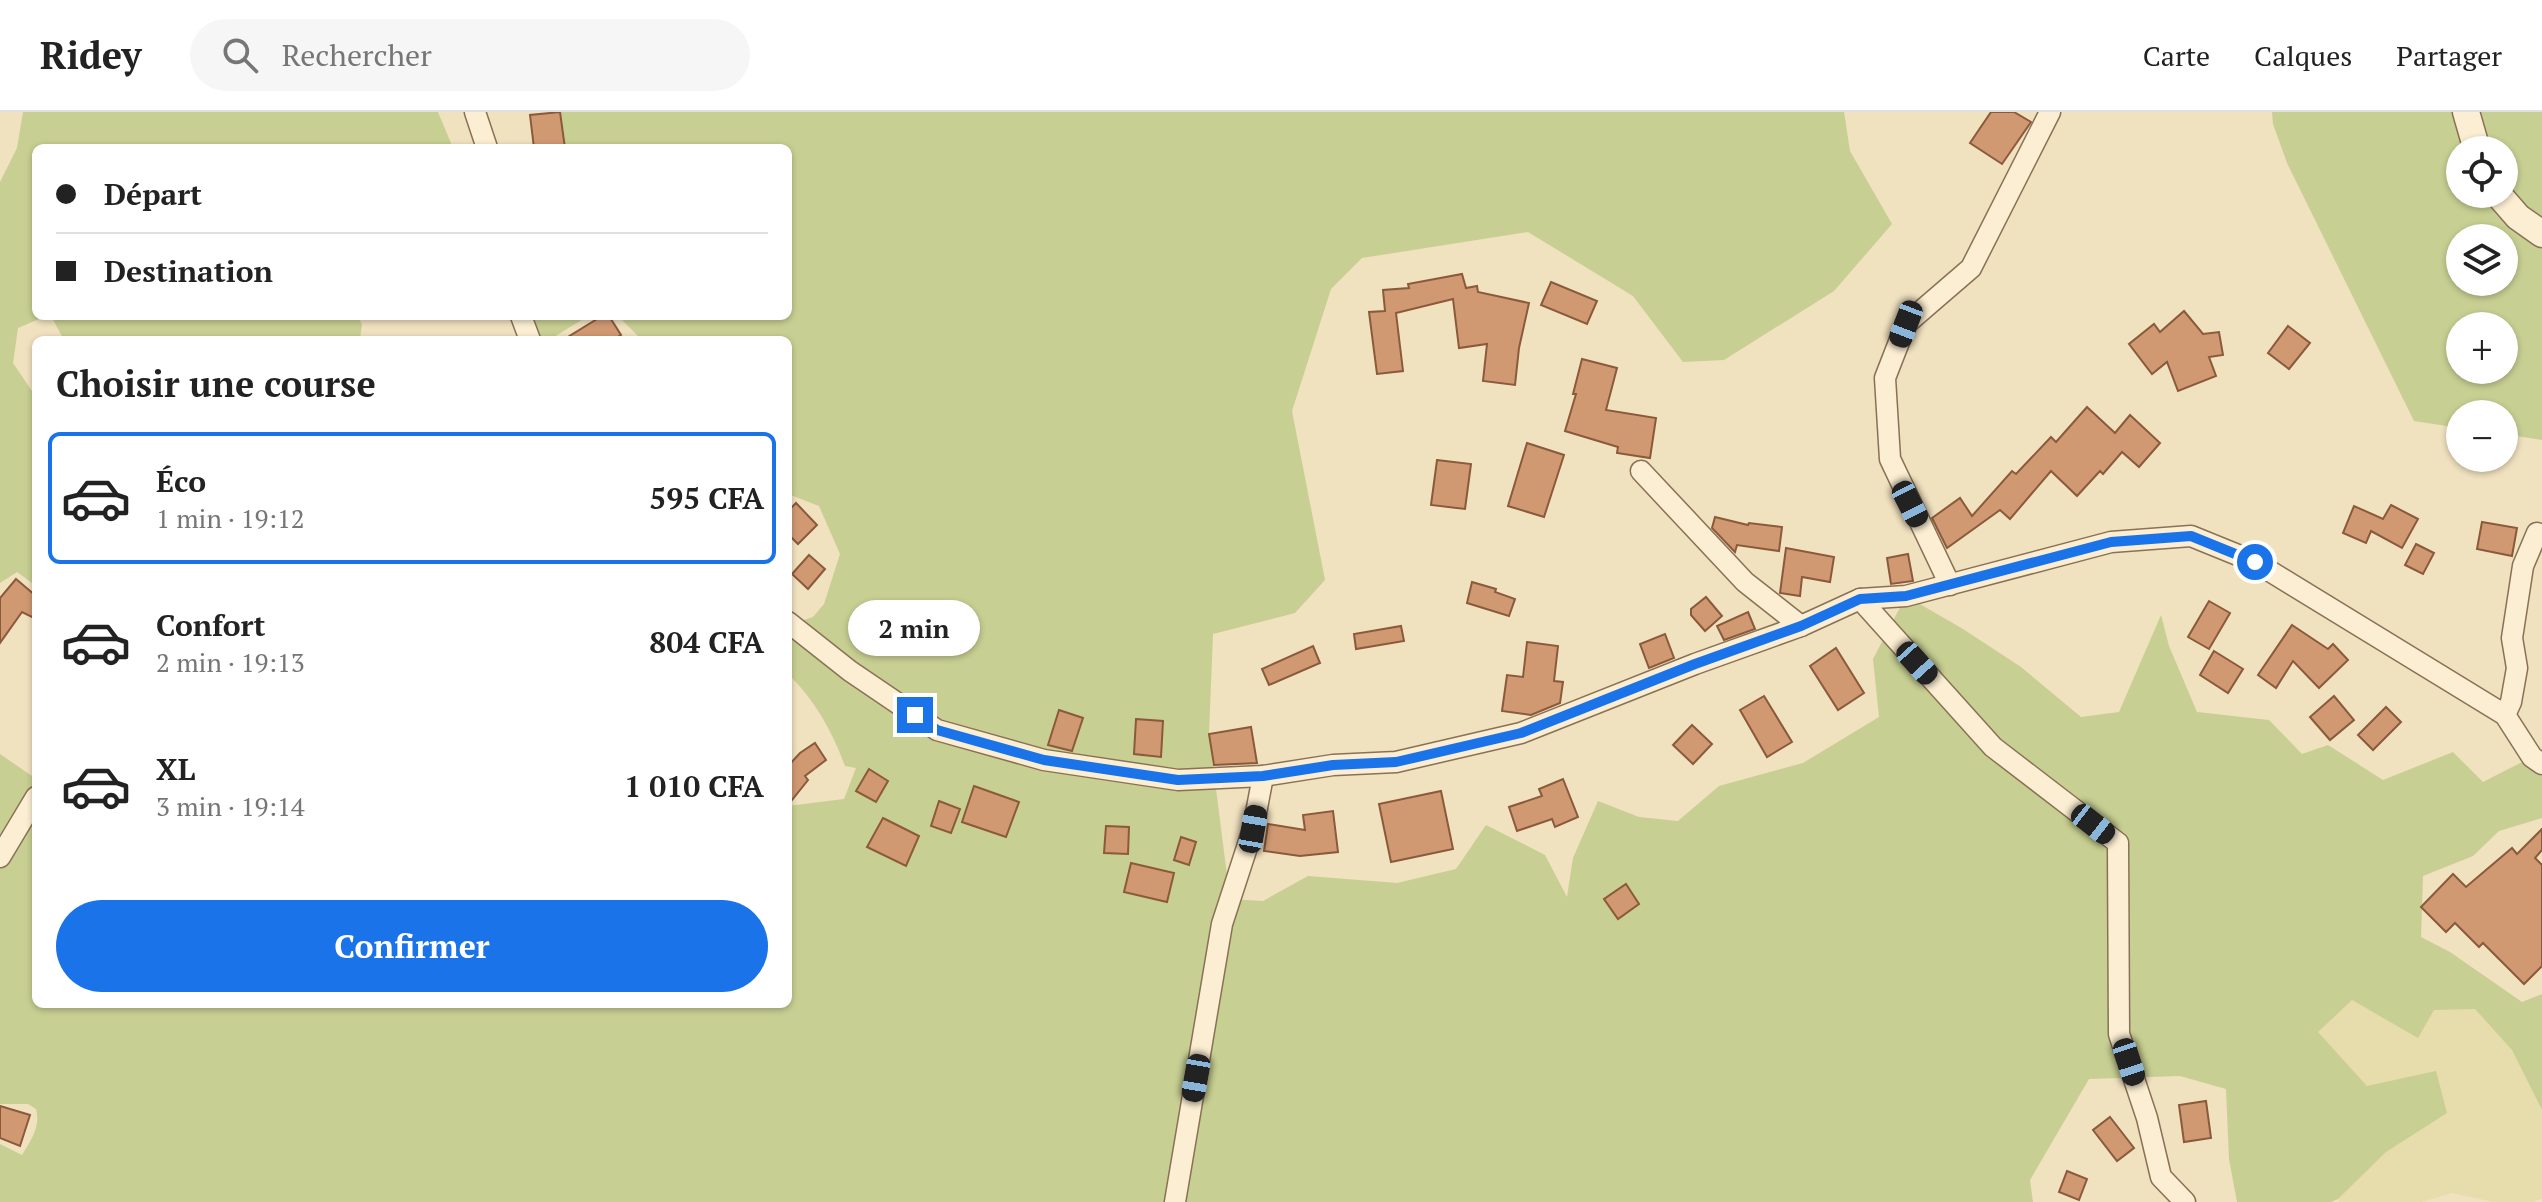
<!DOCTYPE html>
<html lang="fr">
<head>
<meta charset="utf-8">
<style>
	:root { --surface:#fff; --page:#f6f6f6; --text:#222; --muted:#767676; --line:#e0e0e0; --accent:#1a73e8 }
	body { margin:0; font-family:"PT Serif",serif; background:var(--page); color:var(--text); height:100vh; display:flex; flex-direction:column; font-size:30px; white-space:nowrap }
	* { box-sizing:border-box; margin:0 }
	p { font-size:26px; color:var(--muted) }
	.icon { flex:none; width:44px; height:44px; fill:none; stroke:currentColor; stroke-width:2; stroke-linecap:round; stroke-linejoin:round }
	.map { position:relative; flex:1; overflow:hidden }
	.drawer { position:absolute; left:32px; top:224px; width:760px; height:672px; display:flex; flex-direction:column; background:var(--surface); border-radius:12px; box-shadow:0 2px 6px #0004 }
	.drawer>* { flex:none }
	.top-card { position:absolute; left:32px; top:32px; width:760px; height:176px; border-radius:12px; box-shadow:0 2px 6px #0004; display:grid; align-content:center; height:176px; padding:0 24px; background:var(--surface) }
	.buttons { position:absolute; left:2446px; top:24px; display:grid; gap:16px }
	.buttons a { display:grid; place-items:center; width:72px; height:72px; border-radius:50%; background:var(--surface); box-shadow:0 2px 6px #0004; font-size:40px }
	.end { position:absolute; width:36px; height:36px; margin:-18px; border:10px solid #1a73e8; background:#fff; box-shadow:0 0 0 4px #fff }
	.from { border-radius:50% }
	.bubble { position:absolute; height:56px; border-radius:28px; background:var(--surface); box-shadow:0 2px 6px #0004; font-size:26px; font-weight:600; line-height:56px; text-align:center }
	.car { position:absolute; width:24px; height:48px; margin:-24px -12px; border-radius:10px; box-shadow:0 0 6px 2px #0007; background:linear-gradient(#222 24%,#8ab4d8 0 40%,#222 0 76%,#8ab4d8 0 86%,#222 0) }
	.top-card b { display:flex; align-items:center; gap:28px; height:76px; font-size:30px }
	.top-card b+b { border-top:2px solid var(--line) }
	.top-card i { width:20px; height:20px; background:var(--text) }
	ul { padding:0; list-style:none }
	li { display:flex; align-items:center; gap:24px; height:132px; margin:0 16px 12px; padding:0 8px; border:4px solid transparent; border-radius:12px }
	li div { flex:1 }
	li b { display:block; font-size:30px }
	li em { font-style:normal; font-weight:600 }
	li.current { border-color:var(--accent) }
	li>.icon { width:72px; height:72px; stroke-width:1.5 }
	h2 { padding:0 24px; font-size:36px; line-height:96px }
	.action { display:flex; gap:16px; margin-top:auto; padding:16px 24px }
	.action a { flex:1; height:92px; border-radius:48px; background:var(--accent); color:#fff; font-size:32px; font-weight:600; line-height:92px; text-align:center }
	header { display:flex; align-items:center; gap:48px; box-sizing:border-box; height:112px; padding:0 40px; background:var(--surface); border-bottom:2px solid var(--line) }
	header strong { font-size:38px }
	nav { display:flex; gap:44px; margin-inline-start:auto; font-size:28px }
	.search { width:560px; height:72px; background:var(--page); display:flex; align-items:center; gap:20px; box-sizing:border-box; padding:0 28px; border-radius:44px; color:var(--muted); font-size:30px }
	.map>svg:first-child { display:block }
	.farmland { fill:#e6dcac }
	.green { fill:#c8cf92; fill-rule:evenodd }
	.building { fill:#d09972; stroke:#8a5a3b; stroke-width:2 }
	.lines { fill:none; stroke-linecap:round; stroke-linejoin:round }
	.minor-casing { stroke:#8a7156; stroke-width:23 }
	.tertiary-casing { stroke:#8a7156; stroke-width:29 }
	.minor { stroke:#fbeed2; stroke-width:20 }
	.tertiary { stroke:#fbeed2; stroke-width:26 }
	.route { stroke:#1a73e8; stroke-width:10 }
</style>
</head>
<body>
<header>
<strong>Ridey</strong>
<div class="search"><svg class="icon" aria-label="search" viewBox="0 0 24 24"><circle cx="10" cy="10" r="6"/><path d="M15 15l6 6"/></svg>Rechercher</div>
<nav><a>Carte</a><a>Calques</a><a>Partager</a></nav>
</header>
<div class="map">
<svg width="2542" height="1090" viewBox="0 0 2542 1090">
	<rect width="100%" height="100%" fill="#f0e1bf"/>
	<polygon class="farmland" points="2352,888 2418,925 2434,897 2475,897 2512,938 2542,998 2542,1087 2531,1090 2494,1090 2452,1081 2421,1090 2339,1090 2338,1087 2386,1040 2447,1000 2367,974 2317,919"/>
	<g class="green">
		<polygon points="23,0 438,0 453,36 36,36 36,204 46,204 18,216 13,251 36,285 36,474 17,460 0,471 0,70 17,36"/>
		<path d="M550,0H1844L1850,39L1892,112L1834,179L1724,248L1683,250L1633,184L1528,120L1362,146L1331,177L1292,299L1325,468L1295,501L1213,522L1209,622L1230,787L1263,789L1308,764L1397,771L1456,757L1486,713L1545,743L1567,785L1573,746L1598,689L1639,705L1678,709L1719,674L1803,651L1879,605L1873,547L1906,484L1963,517L2021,555L2081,605L2119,600L2161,503L2169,534L2197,600L2269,608L2302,642L2328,633L2383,668L2453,640L2483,670L2532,645L2542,664V706L2499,719L2473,744L2423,764L2421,825L2450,840L2522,890L2542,882V998L2512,938L2475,897L2434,898L2418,926L2352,888L2318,920L2367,974L2436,959L2447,1001L2386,1040L2338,1087L2331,1090H2237L2229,1047L2226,977L2180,964L2089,967L2030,1068L2033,1090H0V1032L22,1043C31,1028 41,1014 36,997L28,992H0V642L32,664L36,671V892H788V694L844,687L856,656L845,654C832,619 815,588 788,562V513L813,505L824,492L840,442L819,394L788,382V228H642L618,204H788V36H556Z"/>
		<path d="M2272,0H2542V328L2504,322V302H2460V316L2414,309L2287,51L2273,12ZM2460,38H2504V82H2460ZM2460,126H2504V170H2460ZM2460,214H2504V258H2460Z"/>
		<polygon points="51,204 357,204 362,212 360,228 64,228"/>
		<polygon points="511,204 588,204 549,228 522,228"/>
	</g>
	<g class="building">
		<polygon points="560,0 565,36 534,36 530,3"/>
		<polygon points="1991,0 2014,0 2031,10 2002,52 1970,31"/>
		<polygon points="1462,162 1466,176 1477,174 1478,180 1529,191 1519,236 1515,273 1483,269 1487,232 1459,236 1453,187 1396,201 1403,259 1377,262 1369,200 1385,199 1383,178 1409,176 1408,172"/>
		<polygon points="1551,170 1597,189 1587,212 1541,193"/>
		<polygon points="2184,199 2203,222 2219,220 2223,243 2209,245 2216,264 2178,279 2167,250 2152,262 2129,232 2154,212 2160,220"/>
		<polygon points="602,204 609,204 621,223 612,228 563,228"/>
		<polygon points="2288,214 2310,231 2289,257 2268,241"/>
		<polygon points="1582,247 1617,256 1606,298 1656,306 1650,346 1617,341 1618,335 1565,319 1576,282 1573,282"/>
		<polygon points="2087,295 2115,321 2130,303 2160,331 2139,355 2122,340 2103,362 2100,359 2077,384 2051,359 2010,407 2000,398 1947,436 1932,406 1960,386 1972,404 2012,359 2016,362 2051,325 2056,330"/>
		<polygon points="1527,331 1564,343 1544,405 1508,394"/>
		<polygon points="1437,348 1471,352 1465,397 1431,393"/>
		<polygon points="796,391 817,413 798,432 788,422 788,399"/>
		<polygon points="2391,393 2418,407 2402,436 2371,419 2366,431 2343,421 2354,394 2383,407"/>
		<polygon points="1715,405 1748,413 1749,411 1782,415 1779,439 1737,433 1735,440 1712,416"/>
		<polygon points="2482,410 2517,416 2512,444 2477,437"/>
		<polygon points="2416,432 2434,441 2423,462 2405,453"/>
		<polygon points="1786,436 1834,445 1830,470 1802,465 1800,484 1780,481"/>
		<polygon points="1908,442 1913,469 1891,472 1887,446"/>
		<polygon points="809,443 825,457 808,477 792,462"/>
		<polygon points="16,467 36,484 36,507 22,500 0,531 0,486"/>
		<polygon points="1472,470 1496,477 1495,480 1515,487 1509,504 1467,491"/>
		<polygon points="1706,485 1722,504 1705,519 1691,503 1691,497"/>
		<polygon points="2209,489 2230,501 2209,537 2188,525"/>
		<polygon points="1748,500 1755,517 1724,528 1717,514"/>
		<polygon points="2292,513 2328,537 2333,532 2348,548 2319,576 2293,549 2276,576 2258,563"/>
		<polygon points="1401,514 1404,529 1356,537 1354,522"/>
		<polygon points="1665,522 1674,546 1649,556 1640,532"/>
		<polygon points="1527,530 1558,534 1554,569 1563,570 1560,591 1531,603 1502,599 1507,563 1523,565"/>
		<polygon points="1313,534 1320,551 1269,573 1262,557"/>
		<polygon points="1836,536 1864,581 1838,598 1810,554"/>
		<polygon points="2214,539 2243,557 2228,581 2200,563"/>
		<polygon points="1764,584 1792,630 1767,645 1740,598"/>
		<polygon points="2334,584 2354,608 2330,628 2310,605"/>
		<polygon points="2386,595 2401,610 2373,638 2358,623"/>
		<polygon points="1059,598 1083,606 1072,639 1048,633"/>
		<polygon points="1136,607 1163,609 1161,645 1134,642"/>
		<polygon points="1692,613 1712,632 1693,652 1673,633"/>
		<polygon points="1251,615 1257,651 1214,653 1209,622"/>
		<polygon points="815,631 826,648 805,664 808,668 788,693 788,654 800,641"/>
		<polygon points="869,657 888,669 876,690 856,679"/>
		<polygon points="1563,667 1578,705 1555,715 1552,707 1517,719 1509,695 1542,684 1539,677"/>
		<polygon points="974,674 1019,690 1006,725 962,710"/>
		<polygon points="1441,679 1453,737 1391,750 1379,692"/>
		<polygon points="939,689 960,697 951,721 931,714"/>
		<polygon points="1333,699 1338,740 1300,744 1264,739 1268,712 1305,718 1303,703"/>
		<polygon points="883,706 919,724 906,754 867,735"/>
		<polygon points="1106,714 1129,715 1128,742 1104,741"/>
		<polygon points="2542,717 2542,738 2535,746 2542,753 2542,854 2524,872 2483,831 2479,835 2455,811 2446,820 2421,795 2453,762 2466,775 2512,736 2517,742"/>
		<polygon points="1181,725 1196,730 1189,753 1174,748"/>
		<polygon points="1131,751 1174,761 1167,790 1124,780"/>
		<polygon points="1626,772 1639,792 1618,807 1604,787"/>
		<polygon points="2206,989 2211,1026 2184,1030 2179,993"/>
		<polygon points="0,994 30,1003 20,1034 0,1026"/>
		<polygon points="2110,1005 2134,1036 2117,1049 2093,1018"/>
		<polygon points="2067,1059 2087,1067 2079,1088 2059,1080"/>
	</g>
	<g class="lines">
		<g class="minor-casing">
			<g id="minor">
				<polyline points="475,0 487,36"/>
				<polyline points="521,204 530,228"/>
				<polyline points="1641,359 1745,470 1801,514"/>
				<polyline points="1950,473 1890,347 1885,266 1906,212 1971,156 2050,0"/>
				<polyline points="1860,487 1993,635 2118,731 2119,922 2147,1006 2161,1065 2185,1090"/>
				<polyline points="788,510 850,559 937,618 1044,648 1178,668 1263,664 1333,653 1396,650 1521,621 1695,552 1801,514 1860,487 1906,484 2111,430 2191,424 2255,450 2505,603 2532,645 2542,652"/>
				<polyline points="2505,603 2511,590 2517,556 2512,526 2523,454 2537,421"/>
				<polyline points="0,745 36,685"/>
				<polyline points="1175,1090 1222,812 1253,717 1263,664"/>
			</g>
		</g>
		<g class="tertiary-casing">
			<g id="tertiary">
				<polyline points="2466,0 2477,38"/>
				<polyline points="2498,82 2518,105 2542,122"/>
			</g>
		</g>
		<use href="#minor" class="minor"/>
		<use href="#tertiary" class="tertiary"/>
	</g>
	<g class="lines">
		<polyline class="route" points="915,603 937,618 1044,648 1178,668 1263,664 1333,653 1396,650 1521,621 1695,552 1801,514 1860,487 1906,484 2111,430 2191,424 2255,450"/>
	</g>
</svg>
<div class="buttons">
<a><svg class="icon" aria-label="locate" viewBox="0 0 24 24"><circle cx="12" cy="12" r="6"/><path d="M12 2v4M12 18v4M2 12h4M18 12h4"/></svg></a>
<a><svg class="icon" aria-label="layers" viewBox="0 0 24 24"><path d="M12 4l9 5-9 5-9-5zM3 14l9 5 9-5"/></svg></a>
<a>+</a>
<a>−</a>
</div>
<i class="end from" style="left:2255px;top:450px"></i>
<i class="end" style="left:915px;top:603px"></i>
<div class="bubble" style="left:848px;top:488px;width:132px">2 min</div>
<i class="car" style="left:1906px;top:212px;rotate:201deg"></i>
<i class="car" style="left:1910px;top:392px;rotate:153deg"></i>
<i class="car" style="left:1917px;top:551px;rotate:138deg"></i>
<i class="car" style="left:2093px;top:712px;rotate:128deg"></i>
<i class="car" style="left:1253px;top:717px;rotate:10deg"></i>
<i class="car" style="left:2129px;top:950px;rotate:162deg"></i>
<i class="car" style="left:1196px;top:966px;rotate:190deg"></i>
<div class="top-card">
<b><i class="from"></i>Départ</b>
<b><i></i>Destination</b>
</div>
<section class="drawer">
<h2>Choisir une course</h2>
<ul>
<li class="current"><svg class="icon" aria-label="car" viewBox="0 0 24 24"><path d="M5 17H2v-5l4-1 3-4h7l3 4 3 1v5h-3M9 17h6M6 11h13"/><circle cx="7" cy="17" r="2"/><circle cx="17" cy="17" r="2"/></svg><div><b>Éco</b><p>1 min · 19:12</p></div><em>595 CFA</em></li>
<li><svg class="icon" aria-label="car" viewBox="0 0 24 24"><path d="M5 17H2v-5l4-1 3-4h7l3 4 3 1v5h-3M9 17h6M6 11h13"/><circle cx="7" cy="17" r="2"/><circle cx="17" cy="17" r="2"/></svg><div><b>Confort</b><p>2 min · 19:13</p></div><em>804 CFA</em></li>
<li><svg class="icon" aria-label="car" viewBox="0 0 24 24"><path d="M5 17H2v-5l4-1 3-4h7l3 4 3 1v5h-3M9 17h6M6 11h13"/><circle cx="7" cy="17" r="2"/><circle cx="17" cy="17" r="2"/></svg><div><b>XL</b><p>3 min · 19:14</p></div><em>1 010 CFA</em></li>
</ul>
<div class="action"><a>Confirmer</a></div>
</section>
</div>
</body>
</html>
